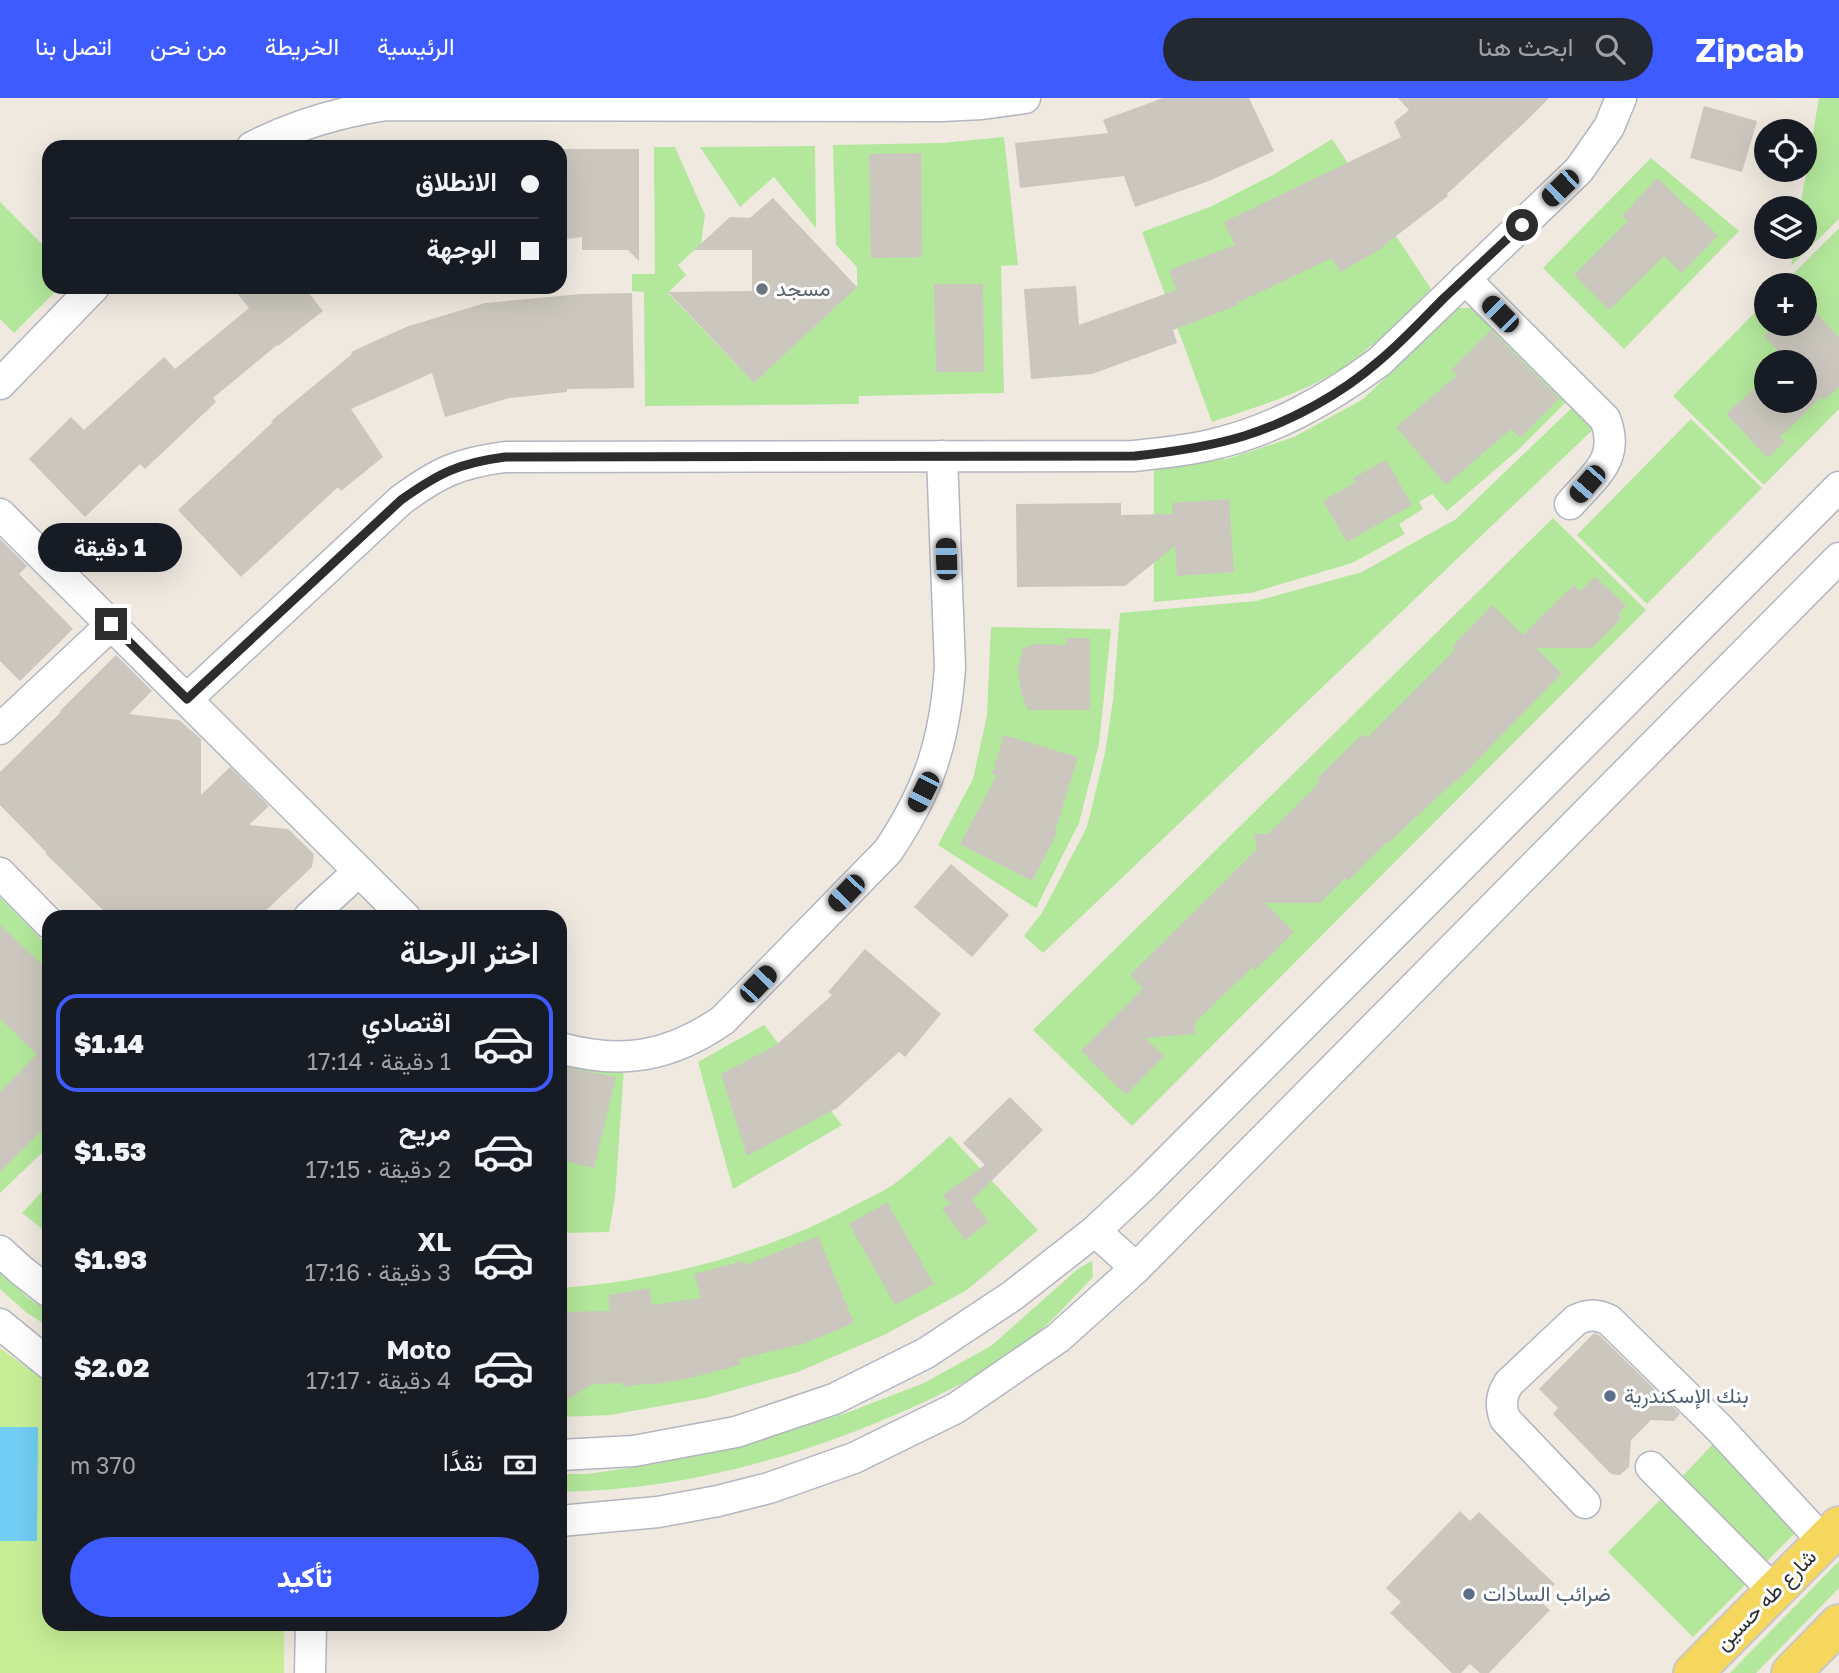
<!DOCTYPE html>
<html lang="ar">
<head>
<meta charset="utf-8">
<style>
	:root { --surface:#171b24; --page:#242831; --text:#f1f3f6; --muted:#9ea1a6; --line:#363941; --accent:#3d5bff }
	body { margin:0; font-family:"Golos Text",Vazirmatn,sans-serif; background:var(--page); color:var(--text); direction:rtl; height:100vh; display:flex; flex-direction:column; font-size:26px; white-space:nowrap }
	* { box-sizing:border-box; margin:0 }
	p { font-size:23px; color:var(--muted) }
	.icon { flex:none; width:38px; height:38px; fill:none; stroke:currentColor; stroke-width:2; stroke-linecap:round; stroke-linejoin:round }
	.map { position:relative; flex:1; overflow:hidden; direction:ltr }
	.drawer { position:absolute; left:42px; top:812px; width:525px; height:721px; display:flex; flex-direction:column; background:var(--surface); border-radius:21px; box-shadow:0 7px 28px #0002; direction:rtl }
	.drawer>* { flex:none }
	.hud { position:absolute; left:42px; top:42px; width:525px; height:154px; border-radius:21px; box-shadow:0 7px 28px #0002; direction:rtl; display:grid; align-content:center; height:154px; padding:0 28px; background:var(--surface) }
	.buttons { position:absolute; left:1754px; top:21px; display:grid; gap:14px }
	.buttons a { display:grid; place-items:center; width:63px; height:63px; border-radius:50%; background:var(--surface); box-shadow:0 7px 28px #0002; font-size:35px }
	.end { position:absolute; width:32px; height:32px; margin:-16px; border:9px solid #2d2d2d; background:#fff; box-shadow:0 0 0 4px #fff }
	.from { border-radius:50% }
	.bubble { position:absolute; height:49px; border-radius:24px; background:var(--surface); box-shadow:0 7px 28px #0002; font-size:23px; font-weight:800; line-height:49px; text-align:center; direction:rtl }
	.car { position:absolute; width:21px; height:42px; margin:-21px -10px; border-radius:9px; box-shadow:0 0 5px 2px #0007; background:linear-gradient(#222 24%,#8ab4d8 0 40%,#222 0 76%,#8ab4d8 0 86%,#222 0) }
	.hud b { display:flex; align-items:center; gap:24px; height:66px; font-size:26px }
	.hud b+b { border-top:2px solid var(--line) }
	.hud i { width:18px; height:18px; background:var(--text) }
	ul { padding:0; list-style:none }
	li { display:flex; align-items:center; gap:21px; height:98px; margin:0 14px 10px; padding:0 14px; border:4px solid transparent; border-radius:21px }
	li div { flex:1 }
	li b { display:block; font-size:26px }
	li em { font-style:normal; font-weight:800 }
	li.on { border-color:var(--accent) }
	li>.icon { width:63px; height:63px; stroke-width:1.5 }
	h2 { padding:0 28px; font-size:32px; line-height:84px }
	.pay { display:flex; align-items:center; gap:18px; height:77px; padding:0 28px; font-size:26px }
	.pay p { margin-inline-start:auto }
	.cta { display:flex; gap:14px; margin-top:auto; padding:14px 28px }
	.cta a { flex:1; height:80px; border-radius:42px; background:var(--accent); color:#fff; font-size:28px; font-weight:800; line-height:80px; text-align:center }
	header { display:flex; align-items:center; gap:42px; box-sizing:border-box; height:98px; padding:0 35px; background:var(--accent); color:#fff }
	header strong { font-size:33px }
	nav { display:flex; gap:38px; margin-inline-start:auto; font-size:24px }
	.search { width:490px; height:63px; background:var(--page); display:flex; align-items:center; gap:18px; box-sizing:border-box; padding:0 24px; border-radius:38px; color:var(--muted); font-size:26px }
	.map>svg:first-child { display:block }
	.green { fill:#b3e79b; fill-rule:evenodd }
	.pitch { fill:#c7ee97 }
	.water { fill:#71cdf3 }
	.building { fill:#cbc7be }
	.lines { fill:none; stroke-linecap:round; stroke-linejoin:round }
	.minor-casing { stroke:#b3b6c1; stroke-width:33 }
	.major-casing { stroke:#c8c8c8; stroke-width:42 }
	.minor { stroke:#fff; stroke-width:30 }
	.major { stroke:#f6d75e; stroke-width:38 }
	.route { stroke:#2d2d2d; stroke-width:9 }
	.worship-dot { fill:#6b7280; stroke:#fff; stroke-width:2.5 }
	.service-dot { fill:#5c6f8a; stroke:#fff; stroke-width:2.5 }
	.labels { text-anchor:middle; stroke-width:6; stroke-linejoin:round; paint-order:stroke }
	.worship-label { font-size:21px; fill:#5b616d; stroke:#fff; text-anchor:start }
	.service-label { font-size:21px; fill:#4e5e75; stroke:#fff; text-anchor:start }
	.street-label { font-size:21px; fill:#2d2d2d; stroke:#fff }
</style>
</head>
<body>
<header>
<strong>Zipcab</strong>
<div class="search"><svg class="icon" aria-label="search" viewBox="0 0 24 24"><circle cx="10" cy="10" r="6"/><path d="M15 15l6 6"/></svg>ابحث هنا</div>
<nav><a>الرئيسية</a><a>الخريطة</a><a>من نحن</a><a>اتصل بنا</a></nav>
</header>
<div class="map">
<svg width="1839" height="1575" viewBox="0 0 1839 1575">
	<rect width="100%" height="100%" fill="#efe9e0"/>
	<g class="green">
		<polygon points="1819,0 1839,0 1839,121 1791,168 1794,149 1804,149 1804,110 1800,110"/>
		<polygon points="1004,39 1018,167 1001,168 1004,295 859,298 859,306 645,308 644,194 632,193 632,176 655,176 654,49 675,49 705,117 701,146 678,167 686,177 668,195 754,285 857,188 857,169 836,147 833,47 941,45"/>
		<path d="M1332,41L1431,191C1400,221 1370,254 1332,276C1295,298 1252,310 1212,324L1142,134L1210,109L1273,77Z"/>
		<polygon points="815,48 816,130 774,79 740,109 700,49"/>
		<polygon points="1651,60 1739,133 1624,251 1543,170"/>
		<polygon points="0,104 49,153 49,189 60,189 14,235 0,221"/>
		<path d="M1839,130V311L1764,387L1673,298L1766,203V226H1804V187H1782ZM1766,264H1804V303H1766Z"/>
		<polygon points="1459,210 1477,210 1573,297 1518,352 1447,413 1432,396 1419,404 1423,411 1399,426 1405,436 1352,465 1251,495 1154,504 1154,365 1227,361 1294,339 1362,302"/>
		<polygon points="1582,300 1604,321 1043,855 1024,838 1042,815 1087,729 1105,655 1113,602 1120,515 1256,503 1362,474 1456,421"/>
		<polygon points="1691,321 1762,390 1647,506 1577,437"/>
		<polygon points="1553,420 1646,512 1132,1028 1033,932"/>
		<polygon points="991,529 1111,531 1099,646 1079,725 1036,810 938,747 973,681 987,617"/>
		<polygon points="0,799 49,849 49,1048 0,1095"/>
		<polygon points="764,927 842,1027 733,1091 698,964"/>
		<polygon points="560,954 624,970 615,1099 609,1134 560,1135"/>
		<path d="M950,1038L1038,1132L967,1192L886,1236L798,1274L705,1300L610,1317L560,1319V1190C662,1183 771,1154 861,1104C873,1098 887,1092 898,1083C916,1069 933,1053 950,1038Z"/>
		<polygon points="49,1086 49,1136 22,1115"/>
		<path d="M1092,1163L1093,1179C1070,1203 1048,1228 1021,1249C981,1278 935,1300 890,1319C785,1364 674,1392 560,1394V1376H587L656,1366L756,1344L849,1314L924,1285L991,1248L1079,1170Z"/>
		<polygon points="0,1173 27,1199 49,1214 49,1229 27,1215 0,1191"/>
		<polygon points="1714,1345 1801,1429 1763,1467 1677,1384"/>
		<polygon points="1665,1397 1751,1481 1693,1539 1608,1454"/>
		<polygon points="1839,1463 1839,1490 1756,1575 1730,1575"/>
	</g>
	<polygon class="pitch" points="0,1250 49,1286 49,1526 284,1526 284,1575 0,1575"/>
	<polygon class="water" points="0,1329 38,1329 37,1443 0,1443"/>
	<g class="building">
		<polygon points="1163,0 1249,0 1274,53 1209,83 1135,109 1124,78 1020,90 1015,45 1108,35 1103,22"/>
		<polygon points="1398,0 1549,0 1523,26 1447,96 1448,98 1382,149 1383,150 1340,174 1332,160 1237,205 1238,207 1173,232 1177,245 1092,276 1031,281 1024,191 1076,188 1079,227 1176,192 1169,172 1235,147 1224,124 1401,39 1394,24 1409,12"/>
		<polygon points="1704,8 1757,23 1742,74 1690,60"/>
		<polygon points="560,51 639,51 639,163 628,152 582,152 582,139 560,142"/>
		<polygon points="921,55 922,159 871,160 869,56"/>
		<polygon points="1657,80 1718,137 1682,175 1664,158 1609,212 1574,177 1628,123 1622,118"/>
		<polygon points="773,100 857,189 754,285 668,194 752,193 752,152 694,152 730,119 750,120"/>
		<polygon points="934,186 983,186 984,274 936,274"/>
		<polygon points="232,189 304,189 323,213 278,248 277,247 213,300 216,304 145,371 140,366 85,419 29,361 71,319 84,332 164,259 175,271 249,210"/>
		<polygon points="632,195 634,290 567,291 567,294 509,300 445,319 432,275 351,311 383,359 341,393 338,389 241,479 178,412 273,324 271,323 352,256 351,254 406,229 485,205 581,196"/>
		<polygon points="1804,202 1839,239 1839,289 1824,302 1821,299 1780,339 1785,344 1768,360 1726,316 1766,280 1766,303 1804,303 1804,264 1781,264 1785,261 1764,238 1777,226 1804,226"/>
		<polygon points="1491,232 1559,300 1520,340 1511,331 1446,387 1396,329 1457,277 1451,272"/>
		<polygon points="1386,362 1412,407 1347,444 1323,403 1356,384 1353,380"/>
		<polygon points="1229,401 1234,474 1177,478 1175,448 1125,488 1017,489 1016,406 1121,405 1121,417 1173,416 1172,405"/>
		<polygon points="0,441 27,468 19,476 73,531 20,583 0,563"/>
		<polygon points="1595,479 1626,507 1619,515 1620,522 1592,550 1536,550 1562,575 1456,684 1455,683 1388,745 1387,744 1348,783 1345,780 1320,805 1265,805 1294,834 1255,872 1253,869 1195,924 1195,936 1145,940 1164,958 1126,997 1081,953 1143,890 1130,877 1257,751 1254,736 1268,736 1320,684 1317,680 1363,636 1367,640 1456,551 1453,548 1492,507 1523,537 1574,487 1580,493"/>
		<polygon points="1066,540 1090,540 1090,612 1028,612 1021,595 1018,570 1023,550 1035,546 1066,547"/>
		<polygon points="116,557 152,593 129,616 179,622 201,641 201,697 230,669 269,708 249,727 288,731 314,756 312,769 259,819 110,819 46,756 47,755 0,707 0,674 61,614 60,613"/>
		<polygon points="1004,637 1078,659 1055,734 1057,735 1032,783 960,746 997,677 992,676"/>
		<polygon points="951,766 1009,817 972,859 914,809"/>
		<polygon points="0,827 49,873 49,1025 0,1074 0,994 37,956 0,921"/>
		<polygon points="865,851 941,916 905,959 899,954 837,1010 747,1058 721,976 775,948 832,897 828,894"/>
		<polygon points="560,968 616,979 594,1070 560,1062"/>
		<polygon points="1010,999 1043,1032 972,1102 989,1124 965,1142 942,1111 950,1106 943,1097 985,1067 963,1045"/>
		<polygon points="887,1104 934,1186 895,1207 849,1126"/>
		<polygon points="818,1138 854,1225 803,1246 739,1261 740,1267 686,1281 650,1287 650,1285 623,1289 622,1285 593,1286 560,1306 560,1214 610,1213 608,1197 649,1190 652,1207 701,1200 694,1176 744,1163 745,1167"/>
		<polygon points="1594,1235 1599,1237 1680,1316 1674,1323 1651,1322 1631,1342 1629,1369 1620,1377 1611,1376 1553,1316 1558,1310 1539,1291"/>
		<polygon points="1460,1413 1470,1423 1479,1414 1555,1486 1539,1502 1550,1512 1489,1575 1480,1575 1470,1566 1461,1575 1452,1575 1390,1515 1401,1504 1386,1490"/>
	</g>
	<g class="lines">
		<g class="minor-casing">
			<g id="minor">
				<path d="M252,49C295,27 339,14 387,7L941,8L982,6L1025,0"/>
				<path d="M1465,181L1605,321C1621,361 1594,378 1570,406"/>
				<polyline points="0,286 94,189"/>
				<polyline points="0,416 405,819"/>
				<path d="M187,601L401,402C439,374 459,365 505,359L1134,358C1160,355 1185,353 1210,347C1273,333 1327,302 1379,264L1579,72L1609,29L1621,0"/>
				<polyline points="0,631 112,526"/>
				<polyline points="0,775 49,825"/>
				<polyline points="309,819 359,773"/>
				<path d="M560,950C622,967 670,959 723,922L888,753C929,692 945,643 950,569L942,358"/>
				<polyline points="1095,1133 1136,1170"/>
				<polyline points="0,1153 22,1173 49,1194"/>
				<polyline points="0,1226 49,1266"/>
				<polyline points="560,1357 634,1353 736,1334 834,1301 926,1255 1012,1198 1095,1133 1145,1086 1839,389"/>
				<polyline points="1651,1369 1774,1493"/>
				<path d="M1585,1405L1505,1321C1500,1307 1501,1297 1509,1285L1576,1222C1588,1216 1597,1216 1609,1222L1719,1330L1824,1444"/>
				<polyline points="560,1423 658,1414 718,1403 769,1390 854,1360 956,1310 1058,1240 1136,1170 1839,460"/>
				<polyline points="310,1575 311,1526"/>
			</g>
		</g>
		<g class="major-casing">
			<g id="major">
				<polyline points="1693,1575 1839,1428"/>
				<polyline points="1791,1575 1839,1526"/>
			</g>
		</g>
		<use href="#minor" class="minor"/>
		<use href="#major" class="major"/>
	</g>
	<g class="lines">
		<path class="route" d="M111,526L187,601L401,402C439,375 459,365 505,359L1135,358C1172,354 1208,349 1244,338C1292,323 1341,296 1379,263C1402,244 1423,221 1444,200C1470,176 1496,151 1522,127"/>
	</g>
	<circle class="worship-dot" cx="762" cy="191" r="7"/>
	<g class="service-dot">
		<circle cx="1610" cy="1298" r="7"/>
		<circle cx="1469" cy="1496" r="7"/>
	</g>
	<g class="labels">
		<g class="worship-label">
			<text x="776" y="198">مسجد</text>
		</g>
		<g class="service-label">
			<text x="1624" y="1305">بنك الإسكندرية</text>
			<text x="1483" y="1503">ضرائب السادات</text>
		</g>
		<g class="street-label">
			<text transform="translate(1766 1502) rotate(-45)" y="7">شارع طه حسين</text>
		</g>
	</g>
</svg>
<div class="buttons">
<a><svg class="icon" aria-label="locate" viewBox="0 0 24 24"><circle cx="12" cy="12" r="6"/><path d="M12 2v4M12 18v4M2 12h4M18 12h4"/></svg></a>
<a><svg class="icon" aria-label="layers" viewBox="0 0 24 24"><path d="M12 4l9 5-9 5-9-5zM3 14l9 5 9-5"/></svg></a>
<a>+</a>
<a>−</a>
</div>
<i class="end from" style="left:1522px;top:127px"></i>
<i class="end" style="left:111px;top:526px"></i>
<div class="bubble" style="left:38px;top:425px;width:144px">1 دقيقة</div>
<i class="car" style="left:1560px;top:90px;rotate:226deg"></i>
<i class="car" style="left:1500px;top:216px;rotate:315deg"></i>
<i class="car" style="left:1587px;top:386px;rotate:221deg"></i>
<i class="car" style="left:946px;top:461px;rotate:358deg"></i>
<i class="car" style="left:923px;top:694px;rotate:207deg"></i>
<i class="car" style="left:846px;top:795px;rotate:224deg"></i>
<i class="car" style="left:758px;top:886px;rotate:44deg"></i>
<div class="hud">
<b><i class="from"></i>الانطلاق</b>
<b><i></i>الوجهة</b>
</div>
<section class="drawer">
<h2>اختر الرحلة</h2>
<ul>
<li class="on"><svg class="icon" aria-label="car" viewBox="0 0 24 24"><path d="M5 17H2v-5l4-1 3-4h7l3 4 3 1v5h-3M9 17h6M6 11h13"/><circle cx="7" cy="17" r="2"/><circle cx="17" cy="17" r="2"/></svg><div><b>اقتصادي</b><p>1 دقيقة · 17:14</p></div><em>$1.14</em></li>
<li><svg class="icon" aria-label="car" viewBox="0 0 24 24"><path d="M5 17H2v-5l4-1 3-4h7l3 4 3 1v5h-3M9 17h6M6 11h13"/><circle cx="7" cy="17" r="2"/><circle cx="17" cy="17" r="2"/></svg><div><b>مريح</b><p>2 دقيقة · 17:15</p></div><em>$1.53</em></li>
<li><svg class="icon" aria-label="car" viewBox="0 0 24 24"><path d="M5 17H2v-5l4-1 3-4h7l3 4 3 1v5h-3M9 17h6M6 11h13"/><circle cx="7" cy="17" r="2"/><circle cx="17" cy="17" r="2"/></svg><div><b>XL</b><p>3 دقيقة · 17:16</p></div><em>$1.93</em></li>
<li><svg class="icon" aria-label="car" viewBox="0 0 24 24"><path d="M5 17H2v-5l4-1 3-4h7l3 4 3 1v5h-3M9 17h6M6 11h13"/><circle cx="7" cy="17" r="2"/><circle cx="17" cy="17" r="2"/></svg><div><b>Moto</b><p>4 دقيقة · 17:17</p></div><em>$2.02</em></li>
</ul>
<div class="pay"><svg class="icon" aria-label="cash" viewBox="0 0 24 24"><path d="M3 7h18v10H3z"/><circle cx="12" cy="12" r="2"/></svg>نقدًا<p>370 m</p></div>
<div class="cta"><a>تأكيد</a></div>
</section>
</div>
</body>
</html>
